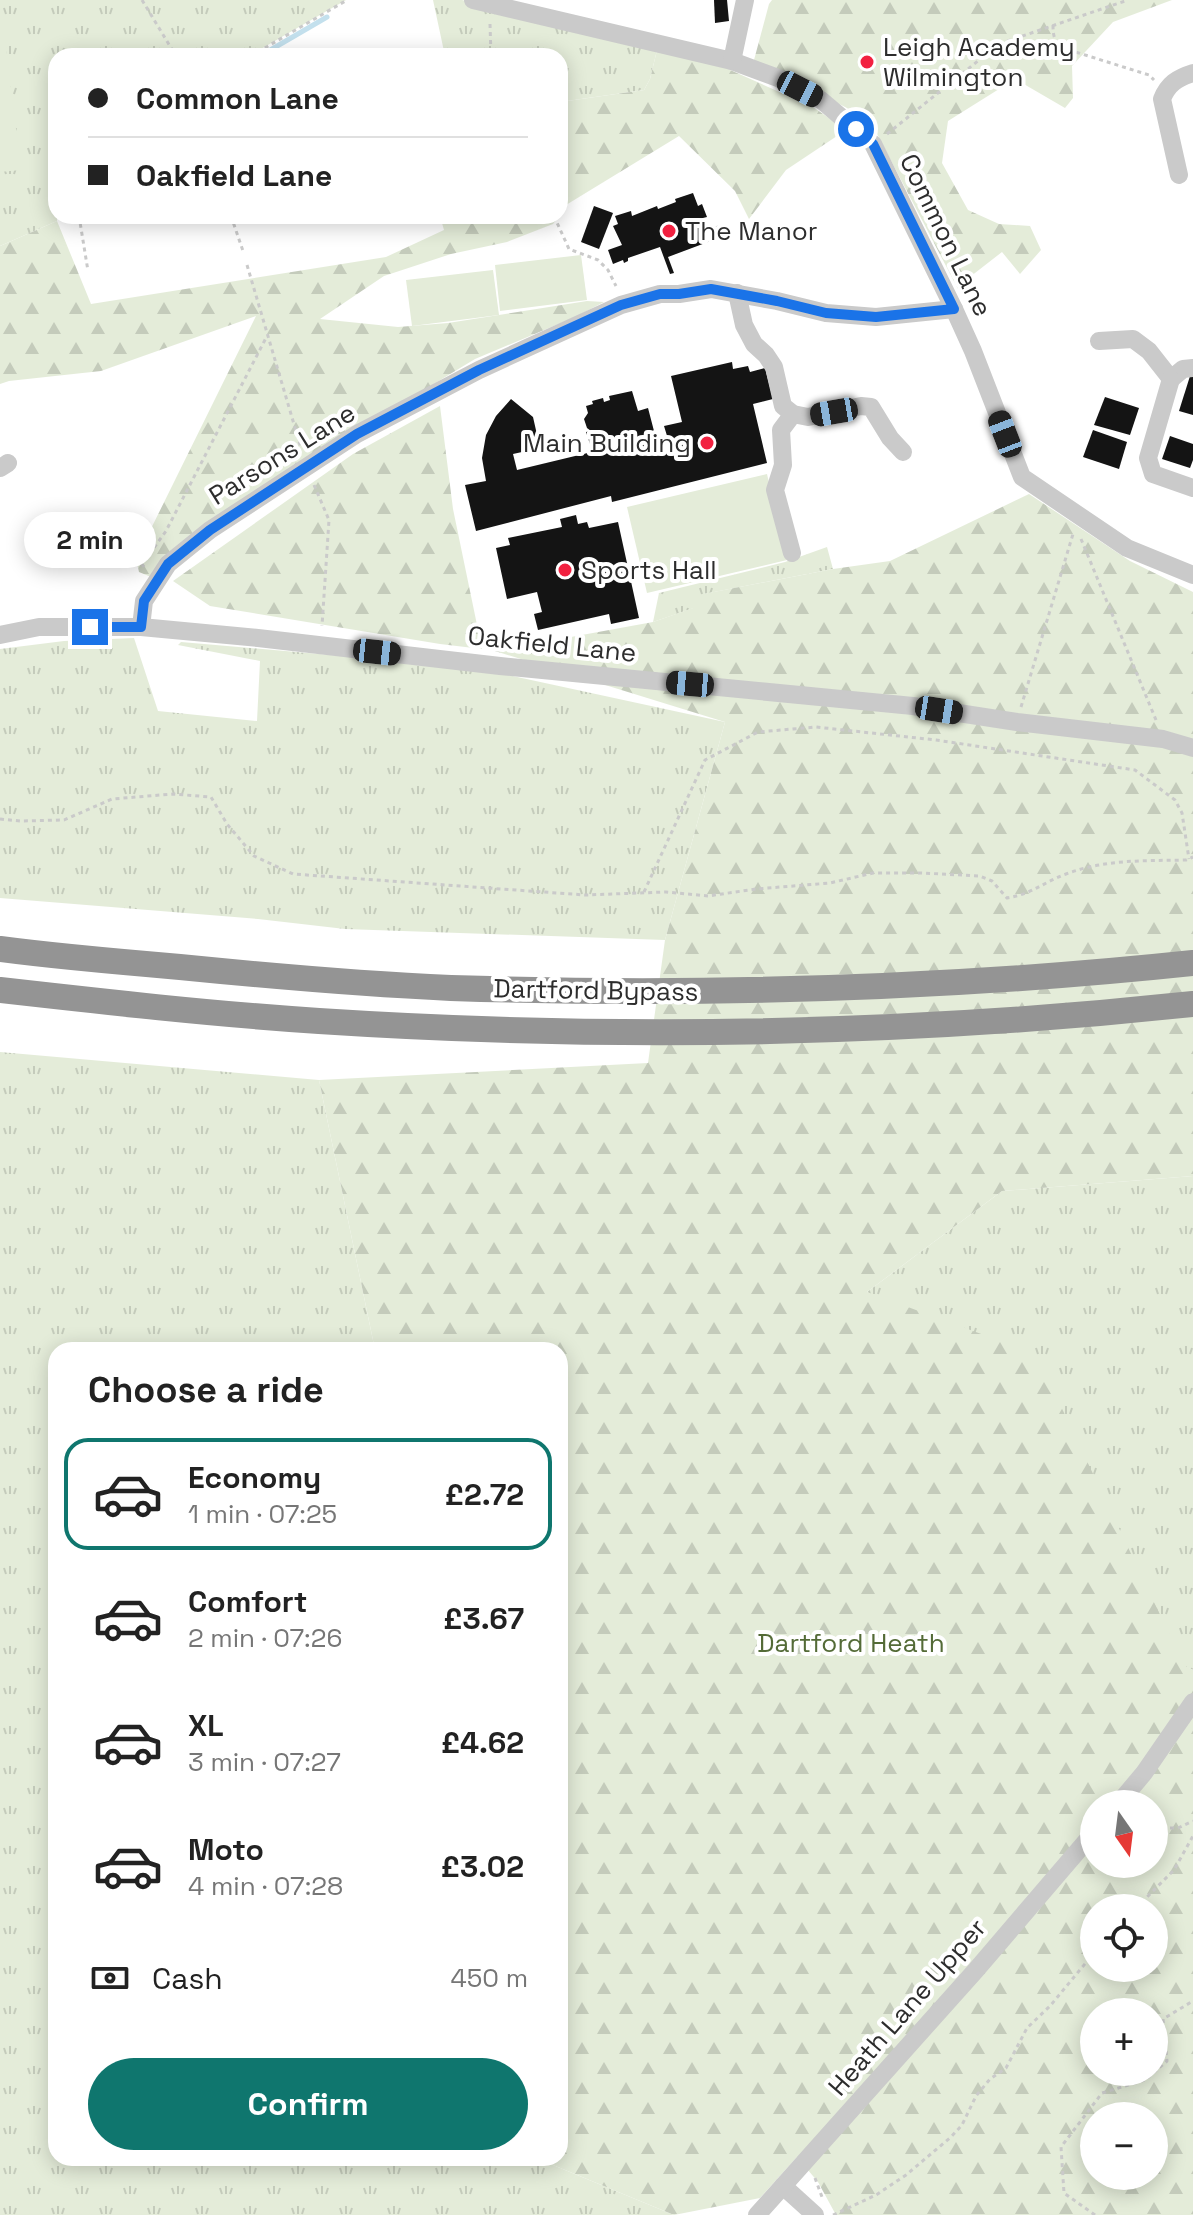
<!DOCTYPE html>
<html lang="en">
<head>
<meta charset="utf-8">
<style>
	:root { --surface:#fff; --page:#f2f2f2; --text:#222; --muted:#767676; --line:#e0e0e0; --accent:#0f766e }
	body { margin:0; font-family:"Space Grotesk",sans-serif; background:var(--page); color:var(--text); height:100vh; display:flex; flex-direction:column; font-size:30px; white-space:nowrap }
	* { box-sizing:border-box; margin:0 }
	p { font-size:26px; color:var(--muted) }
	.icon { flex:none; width:44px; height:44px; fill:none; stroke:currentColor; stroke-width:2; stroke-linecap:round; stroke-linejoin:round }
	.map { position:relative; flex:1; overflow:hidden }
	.sheet { position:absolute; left:48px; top:1342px; width:520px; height:824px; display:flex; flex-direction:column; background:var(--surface); border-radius:24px; box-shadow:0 4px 20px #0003 }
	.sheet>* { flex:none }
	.top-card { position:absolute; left:48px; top:48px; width:520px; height:176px; border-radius:24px; box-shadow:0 4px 20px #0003; display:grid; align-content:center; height:176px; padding:0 40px; background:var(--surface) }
	.needle { width:52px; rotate:166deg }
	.controls { position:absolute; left:1080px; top:1790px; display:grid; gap:16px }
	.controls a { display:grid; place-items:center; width:88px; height:88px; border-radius:50%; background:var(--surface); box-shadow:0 4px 20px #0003; font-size:40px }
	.end { position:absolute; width:36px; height:36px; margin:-18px; border:10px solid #1a73e8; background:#fff; box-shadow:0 0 0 4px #fff }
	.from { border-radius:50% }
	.bubble { position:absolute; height:56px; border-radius:28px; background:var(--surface); box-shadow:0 4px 20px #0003; font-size:26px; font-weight:700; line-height:56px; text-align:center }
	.car { position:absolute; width:24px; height:48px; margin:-24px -12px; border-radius:10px; box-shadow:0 0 6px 2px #0007; background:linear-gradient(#222 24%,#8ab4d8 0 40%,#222 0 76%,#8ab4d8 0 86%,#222 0) }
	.top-card b { display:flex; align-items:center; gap:28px; height:76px; font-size:30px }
	.top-card b+b { border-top:2px solid var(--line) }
	.top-card i { width:20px; height:20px; background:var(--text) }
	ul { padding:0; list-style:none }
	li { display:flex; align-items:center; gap:24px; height:112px; margin:0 16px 12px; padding:0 24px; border:4px solid transparent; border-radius:24px }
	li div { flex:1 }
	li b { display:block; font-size:30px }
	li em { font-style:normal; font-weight:700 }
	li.selected { border-color:var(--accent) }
	li>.icon { width:72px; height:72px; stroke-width:1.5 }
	h2 { padding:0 40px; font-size:36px; line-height:96px }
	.pay { display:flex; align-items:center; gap:20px; height:88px; padding:0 40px; font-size:30px }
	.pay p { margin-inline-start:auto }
	.primary-button { display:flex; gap:16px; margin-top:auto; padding:16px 40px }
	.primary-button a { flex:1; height:92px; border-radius:48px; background:var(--accent); color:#fff; font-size:32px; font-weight:700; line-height:92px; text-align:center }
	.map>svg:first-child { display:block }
	.grass { fill:url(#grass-tufts) }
	.forest { fill:url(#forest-firs); fill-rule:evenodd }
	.pitch { fill:#e4ecd9 }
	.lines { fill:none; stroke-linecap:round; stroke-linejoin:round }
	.stream { stroke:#c3e0ed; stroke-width:5 }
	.building { fill:#141414 }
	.path { stroke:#cacaca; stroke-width:3; stroke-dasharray:4 4; stroke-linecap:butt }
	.minor { stroke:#cacaca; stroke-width:18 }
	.highway { stroke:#949494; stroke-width:26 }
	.route { stroke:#1a73e8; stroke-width:10 }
	.poi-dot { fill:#f22140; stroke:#fff; stroke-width:3 }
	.labels { text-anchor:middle; stroke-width:8; stroke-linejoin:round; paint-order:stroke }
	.poi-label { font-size:26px; fill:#2d2d2d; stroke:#fff; text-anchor:start }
	.street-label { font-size:26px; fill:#2d2d2d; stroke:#fff }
	.park-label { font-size:26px; fill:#546b37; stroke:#fff }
</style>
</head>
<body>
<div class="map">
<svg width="1193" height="2215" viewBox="0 0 1193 2215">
	<defs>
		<pattern id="grass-tufts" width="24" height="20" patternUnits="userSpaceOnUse" patternTransform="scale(2)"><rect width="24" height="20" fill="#e4ecd9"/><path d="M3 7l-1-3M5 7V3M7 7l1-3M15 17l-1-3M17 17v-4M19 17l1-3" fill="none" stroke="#c4cbbb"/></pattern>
		<pattern id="forest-firs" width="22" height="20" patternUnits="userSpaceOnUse" patternTransform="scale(2)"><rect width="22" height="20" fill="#e4ecd9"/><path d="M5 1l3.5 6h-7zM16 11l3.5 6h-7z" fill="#c4cbbb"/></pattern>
	</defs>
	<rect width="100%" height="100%" fill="#fff"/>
	<g class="grass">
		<polygon points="0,0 346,0 249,56 56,56 57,221 0,246"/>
		<polygon points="433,0 462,0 657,50 650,79 644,90 560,102 560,56 445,56"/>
		<polygon points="827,547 833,569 704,594 694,608 653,622 659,593 785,562"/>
		<polygon points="134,638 158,711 257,721 260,661 178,645 181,642 376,659 499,673 725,722 665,940 345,929 258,919 0,898 0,649 64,641"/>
		<polygon points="0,1052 319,1080 375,1350 56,1350 56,2158 536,2158 674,2215 0,2215"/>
		<polygon points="1193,1176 1193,1670 1184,1666 867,1292 1002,1191"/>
	</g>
	<g class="forest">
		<polygon points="772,0 1172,0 1113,22 1072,66 1073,98 1065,108 1015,79 948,121 942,163 968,210 999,224 1030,226 1041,250 1020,274 1002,252 966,280 958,289 875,130 847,108 754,60 769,4"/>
		<polygon points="657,50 719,65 813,107 846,130 786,170 749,219 735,191 679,136 566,205 560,215 560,102 644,90 650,79"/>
		<polygon points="440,216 559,216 553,224 507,242 451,254 384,276 320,319 398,327 448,323 587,301 604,302 575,317 475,359 356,431 151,577 139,572 136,559 256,316 101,371 9,381 0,384 0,246 57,221 91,304 386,257 444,230"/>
		<polygon points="440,406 453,509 482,649 440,644 210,606 173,581 353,454"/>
		<path d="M1029,494L1130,561L1193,592V1176L1002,1191L867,1292L1036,1354L1184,1665L1193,1670V2215H836L818,2182L797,2157L760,2198L674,2215L536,2158H560V1350H375L319,1080L648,1063L665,940L725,722L495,651L653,622L693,608L703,594L833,569L890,561ZM1094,1804H1154V1864H1094ZM1094,1908H1154V1968H1094ZM1094,2012H1154V2072H1094ZM1094,2116H1154V2176H1094Z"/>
	</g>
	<g class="pitch">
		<polygon points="0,38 5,38 21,170 0,172"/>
		<polygon points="581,255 587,300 500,311 495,265"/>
		<polygon points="493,270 499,315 412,326 406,280"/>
		<polygon points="767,474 787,560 647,593 627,507"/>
	</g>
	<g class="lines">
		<polyline class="stream" points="260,56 327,17"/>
	</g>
	<g class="building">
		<polygon points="714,0 727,0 729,21 715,23"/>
		<polygon points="693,193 698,206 702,204 707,217 703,218 706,227 709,226 710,228 720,225 724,236 668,257 674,273 670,274 660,247 628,258 628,261 624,263 623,260 613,264 608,250 622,245 613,226 618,224 615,216 631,211 632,216 657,206 658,209 676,202 675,199"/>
		<polygon points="594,206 613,213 599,249 581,242"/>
		<polygon points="732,362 733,369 748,366 750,372 765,368 773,399 753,404 767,463 612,502 611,496 476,531 465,485 486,481 482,458 486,435 496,416 511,399 533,417 540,448 513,454 517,470 600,450 602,454 668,439 664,426 682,422 671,376"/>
		<polygon points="1190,376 1193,377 1193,415 1179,411"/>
		<polygon points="632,391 638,411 648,408 654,431 647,433 649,439 627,445 625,440 598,447 597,442 590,444 586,432 591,431 587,428 584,419 588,413 586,406 593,404 592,401 603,398 604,402 610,400 609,396"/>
		<polygon points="1105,397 1139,408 1130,435 1094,425"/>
		<polygon points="1093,430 1127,442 1119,469 1083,457"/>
		<polygon points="1170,436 1193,444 1193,460 1190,468 1162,459"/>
		<polygon points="576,515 578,524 587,522 589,528 618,522 639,618 611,624 609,614 538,630 534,614 542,612 537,592 507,599 496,548 510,545 508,538 562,527 560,519"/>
	</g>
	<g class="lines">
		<g class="path">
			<polyline points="142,0 176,56"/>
			<polyline points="490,24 491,56"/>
			<path d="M1053,25C1053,38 1055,43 1066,49L1149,75L1154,80"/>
			<polyline points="251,56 347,0"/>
			<polyline points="887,134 999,44 1128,0"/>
			<polyline points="79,216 88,271"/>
			<polyline points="231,216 243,251"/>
			<polyline points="554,216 569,249 598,260 608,270 616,286"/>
			<polyline points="247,265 301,448"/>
			<polyline points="314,485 329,520 322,626"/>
			<polyline points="1081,539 1156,720"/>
			<polyline points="144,567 142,564 166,531 267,336"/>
			<polyline points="1021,707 1073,534"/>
			<path d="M0,819L20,821L64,820L112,799L173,794L211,797L227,824L254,856L293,874L585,895L666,892L708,896L756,889L830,883L873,873H922L980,876L992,881L1007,898C1032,894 1044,882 1066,874C1106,859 1143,861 1186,860L1193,857"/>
			<polyline points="644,892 705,760 758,732 816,727 936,740 1135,770 1175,800 1182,813 1189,859"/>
			<polyline points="1154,1828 1178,1828 1193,1821"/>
			<polyline points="1136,1908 1174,1870 1193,1836"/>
			<polyline points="815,2178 822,2197"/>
			<polyline points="833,2215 876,2195 906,2175 951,2137 962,2125 976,2096 990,2079 1006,2068 1027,2028 1050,2006 1094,1953"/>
			<polyline points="1095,2215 1064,2193 1061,2147 1102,2093 1145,2080 1167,2061 1163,2019 1193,2001"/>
		</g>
		<g class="minor">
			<polyline points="473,0 732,61 778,78 821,100 873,144 954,309 973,351 1022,477 1127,548 1193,575"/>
			<polyline points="732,61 745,0"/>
			<path d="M1179,175L1162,99C1168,84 1177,78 1193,73"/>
			<polyline points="737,293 744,325 754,344 766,355 774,367 783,406 793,414 808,417 861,406 871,407 890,438 903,452"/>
			<polyline points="1099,341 1133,339 1149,351 1171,379 1183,369 1193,368"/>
			<polyline points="1171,379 1148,458 1153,474 1193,488"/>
			<polyline points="0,468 8,463"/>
			<polyline points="792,553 775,490 783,465 781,430 793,414"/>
			<polyline points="141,627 144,601 168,564 210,530 357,434 479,370 621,305 660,294 679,294 711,289 777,301 826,313 876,317 954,309"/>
			<polyline points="0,635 39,627 141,627 258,638 500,666 913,706 1017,722 1163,739 1193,748"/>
			<polyline points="1118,1804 1144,1773 1193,1702"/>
			<polyline points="783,2186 815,2215"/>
			<polyline points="757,2215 976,1970 1094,1832"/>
		</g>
		<g class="highway">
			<path d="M0,949C60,957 120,962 180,967C270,976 361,984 451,988C699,996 947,989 1193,963"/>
			<path d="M0,990C106,1002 212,1014 319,1021C609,1040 903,1035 1193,1004"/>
		</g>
	</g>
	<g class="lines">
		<polyline class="route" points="90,627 141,627 144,601 168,564 210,530 357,434 479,370 621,305 660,294 679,294 711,289 777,301 826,313 876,317 954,309 873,144 856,129"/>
	</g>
	<g class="poi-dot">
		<circle cx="867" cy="62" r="8"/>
		<circle cx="669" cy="231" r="8"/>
		<circle cx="707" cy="443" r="8"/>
		<circle cx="565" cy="570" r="8"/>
	</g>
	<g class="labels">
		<g class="poi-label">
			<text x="883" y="56">Leigh Academy<tspan x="883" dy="30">Wilmington</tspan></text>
			<text x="685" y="240">The Manor</text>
			<text x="691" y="452" text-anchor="end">Main Building</text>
			<text x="581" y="579">Sports Hall</text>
		</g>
		<g class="street-label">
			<text transform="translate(946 235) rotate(64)" y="9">Common Lane</text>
			<text transform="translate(282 454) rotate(-32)" y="9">Parsons Lane</text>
			<text transform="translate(552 644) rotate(6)" y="9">Oakfield Lane</text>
			<text transform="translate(596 990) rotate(1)" y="9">Dartford Bypass</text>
			<text transform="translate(907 2007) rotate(-49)" y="9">Heath Lane Upper</text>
		</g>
		<g class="park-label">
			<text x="851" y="1652">Dartford Heath</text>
		</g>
	</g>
</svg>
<div class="controls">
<a><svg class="needle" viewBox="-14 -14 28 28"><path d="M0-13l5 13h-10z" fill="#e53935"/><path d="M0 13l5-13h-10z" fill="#767676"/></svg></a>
<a><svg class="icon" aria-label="locate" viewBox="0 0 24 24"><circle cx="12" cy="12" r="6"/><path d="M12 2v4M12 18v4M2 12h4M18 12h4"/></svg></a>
<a>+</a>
<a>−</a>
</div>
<i class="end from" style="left:856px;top:129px"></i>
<i class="end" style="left:90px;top:627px"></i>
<div class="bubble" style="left:24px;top:512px;width:132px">2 min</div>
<i class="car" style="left:800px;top:89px;rotate:117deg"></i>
<i class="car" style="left:834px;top:412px;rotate:260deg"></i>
<i class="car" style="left:1005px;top:434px;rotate:339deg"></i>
<i class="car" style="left:377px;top:652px;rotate:96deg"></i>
<i class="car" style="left:690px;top:684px;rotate:275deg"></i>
<i class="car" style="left:939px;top:710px;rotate:99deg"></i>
<div class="top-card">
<b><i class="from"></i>Common Lane</b>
<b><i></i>Oakfield Lane</b>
</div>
<section class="sheet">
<h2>Choose a ride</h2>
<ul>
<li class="selected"><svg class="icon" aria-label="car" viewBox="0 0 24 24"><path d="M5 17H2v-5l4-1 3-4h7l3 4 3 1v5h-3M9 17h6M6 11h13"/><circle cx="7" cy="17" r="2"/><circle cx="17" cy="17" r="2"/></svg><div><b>Economy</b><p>1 min · 07:25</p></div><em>£2.72</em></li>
<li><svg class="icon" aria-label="car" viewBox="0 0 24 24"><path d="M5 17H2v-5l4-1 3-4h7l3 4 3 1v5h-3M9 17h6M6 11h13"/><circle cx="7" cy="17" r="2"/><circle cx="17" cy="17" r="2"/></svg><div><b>Comfort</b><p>2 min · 07:26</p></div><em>£3.67</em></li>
<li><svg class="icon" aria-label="car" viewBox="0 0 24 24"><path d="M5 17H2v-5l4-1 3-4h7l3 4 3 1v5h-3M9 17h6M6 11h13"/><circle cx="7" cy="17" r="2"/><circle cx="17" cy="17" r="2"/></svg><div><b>XL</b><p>3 min · 07:27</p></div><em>£4.62</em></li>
<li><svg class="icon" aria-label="car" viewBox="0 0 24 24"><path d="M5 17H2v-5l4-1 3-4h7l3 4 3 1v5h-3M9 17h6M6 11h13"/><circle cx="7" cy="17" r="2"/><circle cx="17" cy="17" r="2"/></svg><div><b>Moto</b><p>4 min · 07:28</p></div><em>£3.02</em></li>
</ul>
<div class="pay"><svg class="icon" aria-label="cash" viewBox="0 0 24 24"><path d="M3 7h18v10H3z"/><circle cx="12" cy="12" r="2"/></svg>Cash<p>450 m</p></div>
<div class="primary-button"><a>Confirm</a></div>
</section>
</div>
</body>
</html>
